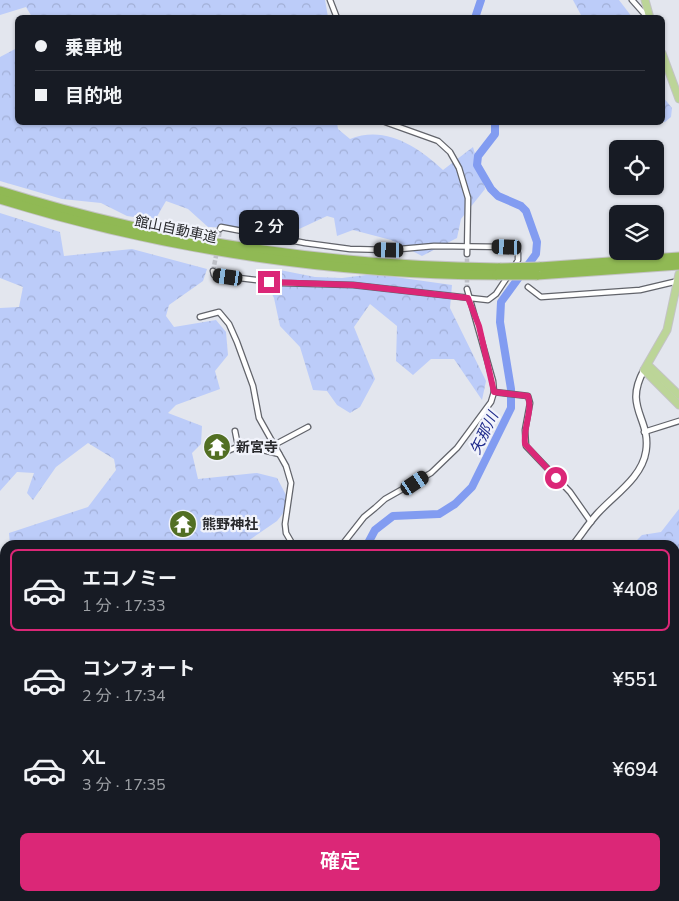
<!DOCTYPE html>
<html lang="ja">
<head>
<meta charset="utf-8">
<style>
	:root { --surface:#171b24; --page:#242831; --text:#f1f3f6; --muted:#9ea1a6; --line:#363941; --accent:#db2777 }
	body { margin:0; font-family:"Nunito Sans","Noto Sans JP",sans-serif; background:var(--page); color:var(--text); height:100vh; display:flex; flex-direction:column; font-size:19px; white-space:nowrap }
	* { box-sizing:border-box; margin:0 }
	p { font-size:16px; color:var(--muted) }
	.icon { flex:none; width:28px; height:28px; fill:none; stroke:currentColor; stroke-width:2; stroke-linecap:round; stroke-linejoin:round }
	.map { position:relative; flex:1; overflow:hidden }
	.sheet { position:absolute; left:0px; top:540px; width:680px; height:361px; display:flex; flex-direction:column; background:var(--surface); border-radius:15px 15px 0 0; box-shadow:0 1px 4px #0004 }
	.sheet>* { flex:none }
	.top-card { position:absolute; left:15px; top:15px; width:650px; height:110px; border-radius:8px; box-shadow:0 1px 4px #0004; display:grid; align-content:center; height:110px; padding:0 20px; background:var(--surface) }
	.buttons { position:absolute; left:609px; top:140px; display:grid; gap:10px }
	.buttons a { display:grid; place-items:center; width:55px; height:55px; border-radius:8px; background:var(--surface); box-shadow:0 1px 4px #0004; font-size:25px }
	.end { position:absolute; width:22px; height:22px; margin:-11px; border:6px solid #db2777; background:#fff; box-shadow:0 0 0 2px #fff }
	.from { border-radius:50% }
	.bubble { position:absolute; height:35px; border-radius:8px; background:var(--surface); box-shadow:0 1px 4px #0004; font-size:16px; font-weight:600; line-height:35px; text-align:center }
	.car { position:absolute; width:15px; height:30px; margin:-15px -8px; border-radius:6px; box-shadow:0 0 4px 1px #0007; background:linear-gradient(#222 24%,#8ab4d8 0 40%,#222 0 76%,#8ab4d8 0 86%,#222 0) }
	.top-card b { display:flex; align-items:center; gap:18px; height:48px; font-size:19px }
	.top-card b+b { border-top:1px solid var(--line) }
	.top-card i { width:12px; height:12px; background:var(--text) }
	ul { padding:9px 0 0; list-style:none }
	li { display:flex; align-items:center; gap:15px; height:82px; margin:0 10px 8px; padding:0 10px; border:2px solid transparent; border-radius:8px }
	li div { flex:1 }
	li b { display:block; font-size:19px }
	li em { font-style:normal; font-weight:600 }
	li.current { border-color:var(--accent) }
	li>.icon { width:45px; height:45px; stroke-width:1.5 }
	.button { display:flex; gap:10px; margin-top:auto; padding:10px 20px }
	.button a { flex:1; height:58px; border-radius:8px; background:var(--accent); color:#fff; font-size:20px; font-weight:600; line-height:58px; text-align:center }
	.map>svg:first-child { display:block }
	.forest { fill:url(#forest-crowns) }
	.park { fill:url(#park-dots) }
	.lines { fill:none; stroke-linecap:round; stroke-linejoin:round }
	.river { stroke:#829cf1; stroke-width:8 }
	.minor-tunnel { stroke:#bec0c7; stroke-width:4.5; stroke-dasharray:4.5 2; stroke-linecap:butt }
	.minor-casing { stroke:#62646b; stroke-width:7 }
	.tertiary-casing { stroke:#62646b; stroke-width:8 }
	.primary-casing { stroke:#c3c3c4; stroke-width:9 }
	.motorway-casing { stroke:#c3c3c4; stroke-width:11 }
	.minor { stroke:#fff; stroke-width:4.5 }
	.tertiary { stroke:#fff; stroke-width:5.5 }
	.primary { stroke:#bcd598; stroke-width:7 }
	.motorway { stroke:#90b954; stroke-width:9 }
	.motorway-bridge-casing { stroke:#c3c3c4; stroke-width:11; stroke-linecap:butt }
	.motorway-bridge { stroke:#90b954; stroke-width:9 }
	.route { stroke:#db2777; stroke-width:6 }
	.labels { text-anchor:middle; stroke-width:4.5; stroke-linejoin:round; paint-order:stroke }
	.street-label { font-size:14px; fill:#28292c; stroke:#f1f3fb }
	.poi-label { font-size:14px; font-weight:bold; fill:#28292c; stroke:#f1f3fb; text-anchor:start }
	.water-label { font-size:15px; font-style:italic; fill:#1f2b8c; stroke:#f1f3fb }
</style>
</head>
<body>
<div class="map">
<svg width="679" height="901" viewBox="0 0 679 901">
	<defs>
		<pattern id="forest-crowns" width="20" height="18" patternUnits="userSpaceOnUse" patternTransform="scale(1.25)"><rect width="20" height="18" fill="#bcccf9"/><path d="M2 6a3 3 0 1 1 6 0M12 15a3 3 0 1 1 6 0" fill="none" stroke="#a2afd6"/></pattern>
		<pattern id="park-dots" width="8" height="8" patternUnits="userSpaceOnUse" patternTransform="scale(1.25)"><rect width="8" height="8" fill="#bcccf9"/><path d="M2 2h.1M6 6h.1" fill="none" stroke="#a2afd6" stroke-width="1.8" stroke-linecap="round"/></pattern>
	</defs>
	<rect width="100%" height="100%" fill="#e3e6ee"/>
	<g class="forest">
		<polygon points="0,0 325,0 328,17 32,17 26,7 0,15"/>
		<polygon points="573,0 619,0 632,17 582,17"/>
		<path d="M17,48L18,122L337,123L338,129L350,139C385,125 417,146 443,170L473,147L485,189L461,219L457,238L422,256L391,240L353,230L337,236L334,218L327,216L297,230L208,227L188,209L166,201L155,220L127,216L101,203L62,199L0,181V57Z"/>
		<polygon points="663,97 672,108 671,117 665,122 663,122"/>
		<polygon points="0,213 60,232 64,256 132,249 207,269 203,281 169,305 166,316 174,327 216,320 226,332 228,355 215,371 220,389 176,405 168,413 202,426 201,444 192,453 198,479 257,473 277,478 286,495 284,512 277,521 242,545 10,545 9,533 88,507 116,470 114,459 88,443 56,467 33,500 27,493 34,473 17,472 0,491 0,308 19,307 23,287 0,278"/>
		<polygon points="280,270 315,277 342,278 374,274 452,285 450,308 486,381 482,400 454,359 431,359 413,375 396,361 397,326 370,304 354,327 375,379 360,407 350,413 337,405 327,391 313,390 300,347 280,326 274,298 262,274"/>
		<polygon points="679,509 679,579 675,581 675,545 632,545 642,535 661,532"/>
		<polygon points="355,896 409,896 410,901 352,901"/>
		<polygon points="565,896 628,896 626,901 567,901"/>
	</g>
	<polygon class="park" points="679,755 679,807 675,808 675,756"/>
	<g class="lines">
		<g class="river">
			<polyline points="475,18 481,0"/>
			<polyline points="367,545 375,530 393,516 439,514 455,504 472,487 511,408 511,389 500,322 501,302 536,254 537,242 526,211 521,206 498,196 491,189 477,165 478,156 495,134 495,122"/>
			<polyline points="0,871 5,888"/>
			<polyline points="13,896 18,901"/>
			<polyline points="220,901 222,896"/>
		</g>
		<g class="minor-tunnel">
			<polyline points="218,243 220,229"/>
			<polyline points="213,271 217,251"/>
			<polyline points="467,289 467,254"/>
		</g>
		<g class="minor-casing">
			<g id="minor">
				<polyline points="330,0 337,18"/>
				<polyline points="632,0 648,18"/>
				<polyline points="385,122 438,141 450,152 459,168 468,198 467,254"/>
				<polyline points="220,229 221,227 305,243 350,249 389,250 434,246 507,247 518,253 518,260 514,267"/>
				<polyline points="213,271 214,275 282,283 353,285 488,300 496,294 508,276"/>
				<polyline points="528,287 541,297 640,290 678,281"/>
				<polyline points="200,317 219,312 229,324 237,342 253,386 259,418 286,466 291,483 285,524 286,533 293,545"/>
				<polyline points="494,392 528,396 530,403 525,430 526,446 570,492 591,522"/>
				<polyline points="235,431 237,441 242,445 279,454"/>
				<polyline points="644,432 679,421"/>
				<polyline points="274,445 308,427"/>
				<polyline points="225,452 242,445"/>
				<polyline points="342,545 364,517 375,508 385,499 431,473 457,448 491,402 494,392 493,381 467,289"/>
				<polyline points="675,609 679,637 675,638"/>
				<polyline points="0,665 5,669"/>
				<polyline points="676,702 679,712"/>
				<polyline points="0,725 5,724"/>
				<polyline points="675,753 679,752"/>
				<polyline points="675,811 679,810"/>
				<polyline points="0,862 5,880"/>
				<polyline points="0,882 4,895"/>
				<polyline points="16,896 21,901"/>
				<polyline points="80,896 82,901"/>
				<polyline points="113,896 114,901"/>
				<polyline points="146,896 148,901"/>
				<polyline points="189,896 190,901"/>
				<polyline points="647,896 648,901"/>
				<polyline points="210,901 212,896"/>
				<polyline points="233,901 234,896"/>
				<polyline points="339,901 345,896"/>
			</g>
		</g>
		<g class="tertiary-casing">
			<g id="tertiary">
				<path d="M573,545C581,535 588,524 597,514C614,495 642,478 646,451C651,418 623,408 644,370"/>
				<polyline points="675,882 679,895"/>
				<polyline points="0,892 10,901"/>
				<polyline points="289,901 294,896"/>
			</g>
		</g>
		<g class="primary-casing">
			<g id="primary">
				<polyline points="645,0 650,18"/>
				<polyline points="662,53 679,99"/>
				<polyline points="679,274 667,330 644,370 679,405"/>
				<polyline points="648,365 679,395"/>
				<polyline points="675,664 679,663"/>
				<polyline points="675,669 679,668"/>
				<polyline points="5,752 2,753 5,764"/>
				<polyline points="43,896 44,901"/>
			</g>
		</g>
		<g class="motorway-casing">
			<g id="motorway">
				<path d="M0,191C163,242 330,266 500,268"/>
				<path d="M0,199C162,249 328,274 497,275"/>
				<polyline points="540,267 679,257"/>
				<polyline points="537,275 679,265"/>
			</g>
		</g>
		<use href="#minor" class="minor"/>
		<use href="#tertiary" class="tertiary"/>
		<use href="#primary" class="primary"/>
		<use href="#motorway" class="motorway"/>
		<g class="motorway-bridge-casing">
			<g id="motorway-bridge">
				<polyline points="500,268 540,267"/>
				<polyline points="497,275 537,275"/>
			</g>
		</g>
		<use href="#motorway-bridge" class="motorway-bridge"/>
	</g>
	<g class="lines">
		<path class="route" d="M269,282L354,285L468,298L479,326L494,392L528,396C533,411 523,427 525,444L556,478"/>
	</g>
	<defs>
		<g id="temple-disc" transform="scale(1.4375)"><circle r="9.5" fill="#526f23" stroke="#f1f3fb"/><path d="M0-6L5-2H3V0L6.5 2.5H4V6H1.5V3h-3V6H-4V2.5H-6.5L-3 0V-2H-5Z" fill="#fff"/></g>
	</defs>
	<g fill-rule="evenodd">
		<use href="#temple-disc" x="217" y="447"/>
		<use href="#temple-disc" x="183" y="524"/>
	</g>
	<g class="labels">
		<g class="street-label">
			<text transform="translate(176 229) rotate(12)" y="5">館山自動車道</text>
		</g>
		<g class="poi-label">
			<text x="236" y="452">新宮寺</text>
			<text x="202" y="529">熊野神社</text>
		</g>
		<g class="water-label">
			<text transform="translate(484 433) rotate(-64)" y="5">矢那川</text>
		</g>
	</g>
</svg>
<div class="buttons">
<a><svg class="icon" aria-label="locate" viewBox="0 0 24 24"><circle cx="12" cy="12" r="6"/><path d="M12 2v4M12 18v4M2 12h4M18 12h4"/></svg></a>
<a><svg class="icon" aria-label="layers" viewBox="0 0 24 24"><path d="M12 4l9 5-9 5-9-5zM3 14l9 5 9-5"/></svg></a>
</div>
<i class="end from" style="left:556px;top:478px"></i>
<i class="end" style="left:269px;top:282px"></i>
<div class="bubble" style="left:239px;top:210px;width:60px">2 分</div>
<i class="car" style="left:507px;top:247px;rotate:272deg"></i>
<i class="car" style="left:389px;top:250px;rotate:271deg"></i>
<i class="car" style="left:228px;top:277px;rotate:278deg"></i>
<i class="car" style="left:415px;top:483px;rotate:56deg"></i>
<div class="top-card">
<b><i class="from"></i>乗車地</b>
<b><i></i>目的地</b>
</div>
<section class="sheet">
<ul>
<li class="current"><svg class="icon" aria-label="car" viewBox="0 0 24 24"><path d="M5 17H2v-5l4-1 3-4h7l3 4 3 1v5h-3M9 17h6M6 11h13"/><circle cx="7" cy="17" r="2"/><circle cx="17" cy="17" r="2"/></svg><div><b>エコノミー</b><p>1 分 · 17:33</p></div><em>¥408</em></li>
<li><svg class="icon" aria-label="car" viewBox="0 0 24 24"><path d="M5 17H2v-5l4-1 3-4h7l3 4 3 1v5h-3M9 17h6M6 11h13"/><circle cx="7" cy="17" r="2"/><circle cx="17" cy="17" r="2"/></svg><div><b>コンフォート</b><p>2 分 · 17:34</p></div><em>¥551</em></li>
<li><svg class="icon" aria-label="car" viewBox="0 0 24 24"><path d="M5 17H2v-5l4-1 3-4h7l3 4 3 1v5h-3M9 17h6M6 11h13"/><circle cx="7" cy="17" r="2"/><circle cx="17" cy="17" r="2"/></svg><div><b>XL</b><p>3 分 · 17:35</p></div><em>¥694</em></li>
</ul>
<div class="button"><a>確定</a></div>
</section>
</div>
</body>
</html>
